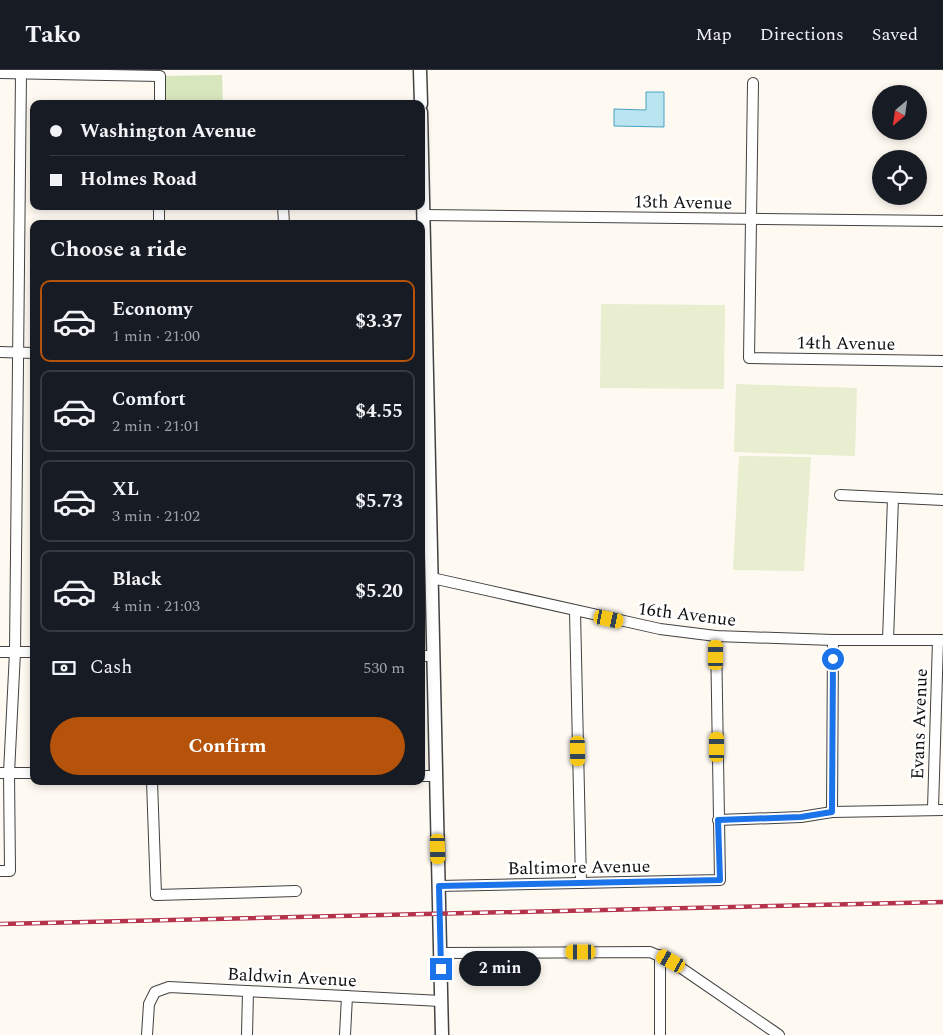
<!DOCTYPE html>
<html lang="en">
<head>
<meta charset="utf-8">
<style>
	:root { --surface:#171b24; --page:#242831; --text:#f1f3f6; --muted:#9ea1a6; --line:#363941; --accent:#b45309 }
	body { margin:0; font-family:Spectral,serif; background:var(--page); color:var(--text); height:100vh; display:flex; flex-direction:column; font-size:19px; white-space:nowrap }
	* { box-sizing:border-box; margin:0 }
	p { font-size:16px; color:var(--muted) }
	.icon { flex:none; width:28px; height:28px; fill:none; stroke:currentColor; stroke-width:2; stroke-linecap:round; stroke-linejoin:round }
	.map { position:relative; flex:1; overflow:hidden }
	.drawer { position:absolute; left:30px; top:150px; width:395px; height:565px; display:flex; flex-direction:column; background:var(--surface); border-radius:10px; box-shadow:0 2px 8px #0003 }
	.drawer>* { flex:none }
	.hud { position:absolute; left:30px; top:30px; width:395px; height:110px; border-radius:10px; box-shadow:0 2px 8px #0003; display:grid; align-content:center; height:110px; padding:0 20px; background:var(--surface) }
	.needle { width:32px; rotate:209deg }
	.buttons { position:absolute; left:872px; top:15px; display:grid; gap:10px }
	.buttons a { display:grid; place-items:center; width:55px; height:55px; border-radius:50%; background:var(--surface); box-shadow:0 2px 8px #0003; font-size:25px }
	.end { position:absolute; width:22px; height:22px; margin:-11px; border:6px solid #1a73e8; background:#fff; box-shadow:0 0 0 2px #fff }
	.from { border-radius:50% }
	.bubble { position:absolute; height:35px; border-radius:18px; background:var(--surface); box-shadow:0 2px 8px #0003; font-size:16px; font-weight:700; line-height:35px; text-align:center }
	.car { position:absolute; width:15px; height:30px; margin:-15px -8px; border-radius:6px; box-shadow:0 0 4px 1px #0007; background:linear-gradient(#f5c518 24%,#345 0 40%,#f5c518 0 76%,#345 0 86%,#f5c518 0) }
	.hud b { display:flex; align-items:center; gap:18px; height:48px; font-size:19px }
	.hud b+b { border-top:1px solid var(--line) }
	.hud i { width:12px; height:12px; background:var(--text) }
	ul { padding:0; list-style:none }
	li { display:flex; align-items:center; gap:15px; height:82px; margin:0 10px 8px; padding:0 10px; border:2px solid var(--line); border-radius:10px }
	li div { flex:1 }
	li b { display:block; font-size:19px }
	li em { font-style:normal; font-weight:700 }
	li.current { border-color:var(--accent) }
	li>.icon { width:45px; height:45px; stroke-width:1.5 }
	h2 { padding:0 20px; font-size:22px; line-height:60px }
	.pay { display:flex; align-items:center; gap:12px; height:55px; padding:0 20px; font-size:19px }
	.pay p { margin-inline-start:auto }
	.action { display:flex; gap:10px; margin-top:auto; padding:10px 20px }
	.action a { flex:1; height:58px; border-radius:30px; background:var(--accent); color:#fff; font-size:20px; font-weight:700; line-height:58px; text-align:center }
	header { display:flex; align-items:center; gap:30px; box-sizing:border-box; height:70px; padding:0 25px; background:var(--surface); border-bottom:1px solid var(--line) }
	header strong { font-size:24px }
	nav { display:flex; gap:28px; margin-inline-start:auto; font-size:18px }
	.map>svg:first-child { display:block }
	.green { fill:#d8e6be }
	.pitch { fill:#e8eecf }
	.water { fill:#bbe4f1; stroke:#48a2c2 }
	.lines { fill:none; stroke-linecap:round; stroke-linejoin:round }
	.minor-casing { stroke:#424242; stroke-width:12 }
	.tertiary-casing { stroke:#424242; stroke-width:15 }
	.minor { stroke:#fff; stroke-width:10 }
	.tertiary { stroke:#fff; stroke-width:12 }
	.rail-casing { stroke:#b4324a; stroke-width:4.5 }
	.rail { stroke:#fff; stroke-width:2.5; stroke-dasharray:8; stroke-linecap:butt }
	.route { stroke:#1a73e8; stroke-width:6 }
	.labels { text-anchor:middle; stroke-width:5; stroke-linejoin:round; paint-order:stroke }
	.street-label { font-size:18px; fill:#0f0f0f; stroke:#fff }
</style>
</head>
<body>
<header>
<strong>Tako</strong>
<nav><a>Map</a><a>Directions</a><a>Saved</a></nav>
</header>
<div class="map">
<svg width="943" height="965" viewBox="0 0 943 965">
	<rect width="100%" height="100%" fill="#fefaf2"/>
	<polygon class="green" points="222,5 223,34 160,34 160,6"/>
	<g class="pitch">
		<polygon points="601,234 725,235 724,319 600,318"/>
		<polygon points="736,314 857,318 855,386 734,382"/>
		<polygon points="739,386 811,387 804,501 733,500"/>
	</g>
	<polygon class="water" points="646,22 664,22 664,57 614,56 614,39 646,40"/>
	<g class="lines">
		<g class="minor-casing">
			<g id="minor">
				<polyline points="0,3 160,6 160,34"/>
				<polyline points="753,13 749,288 943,291"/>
				<polyline points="283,136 284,154"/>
				<polyline points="424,145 943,151"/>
				<polyline points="159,154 159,136"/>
				<polyline points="0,282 34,283"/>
				<polyline points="840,425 943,430"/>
				<polyline points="432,508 660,559 716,566 833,570 943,570"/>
				<polyline points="575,541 581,813"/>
				<polyline points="888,570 893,428"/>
				<polyline points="0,582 34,582"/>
				<polyline points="421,586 434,586"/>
				<polyline points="0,703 34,703"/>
				<polyline points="421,706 437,706"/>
				<polyline points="152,711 156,825 296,821"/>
				<polyline points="933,739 938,570"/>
				<polyline points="832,742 833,570"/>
				<polyline points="718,750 801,747 832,742 943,740"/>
				<polyline points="0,801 10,801 9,703 15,582 21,3"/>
				<polyline points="439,816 720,810 716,566"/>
				<polyline points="441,883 650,882 671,891 779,965"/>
				<polyline points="660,885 660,965"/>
				<polyline points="147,965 149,934 155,922 169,917 441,931"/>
				<polyline points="247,965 248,921"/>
				<polyline points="345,965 347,926"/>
			</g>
		</g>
		<g class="tertiary-casing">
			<g id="tertiary">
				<polyline points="420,0 421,34"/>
				<polyline points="421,42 442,965"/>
			</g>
		</g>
		<use href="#minor" class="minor"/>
		<use href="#tertiary" class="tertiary"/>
		<g class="rail-casing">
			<polyline id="rail" points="0,854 943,832"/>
		</g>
		<use href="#rail" class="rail"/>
	</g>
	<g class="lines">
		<polyline class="route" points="441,899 439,816 720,810 718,750 801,747 832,742 833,589"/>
	</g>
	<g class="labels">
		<g class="street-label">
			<text transform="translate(683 132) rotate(1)" y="6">13th Avenue</text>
			<text transform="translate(846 273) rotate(1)" y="6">14th Avenue</text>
			<text transform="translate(687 544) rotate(7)" y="6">16th Avenue</text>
			<text transform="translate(919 654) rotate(-88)" y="6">Evans Avenue</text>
			<text transform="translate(579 797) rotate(-1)" y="6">Baltimore Avenue</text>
			<text transform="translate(292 907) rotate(3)" y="6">Baldwin Avenue</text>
		</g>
	</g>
</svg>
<div class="buttons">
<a><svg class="needle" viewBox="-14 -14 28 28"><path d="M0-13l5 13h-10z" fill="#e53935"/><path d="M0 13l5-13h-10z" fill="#9ea1a6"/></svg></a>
<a><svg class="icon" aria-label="locate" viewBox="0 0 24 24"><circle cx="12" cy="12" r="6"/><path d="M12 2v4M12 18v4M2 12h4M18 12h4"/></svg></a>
</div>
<i class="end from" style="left:833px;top:589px"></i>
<i class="end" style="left:441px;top:899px"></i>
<div class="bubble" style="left:459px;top:881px;width:82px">2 min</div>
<i class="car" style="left:609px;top:549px;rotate:102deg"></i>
<i class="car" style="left:716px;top:585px;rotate:0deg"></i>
<i class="car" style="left:717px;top:677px;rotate:0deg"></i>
<i class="car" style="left:578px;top:681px;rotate:179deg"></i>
<i class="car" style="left:438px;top:779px;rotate:178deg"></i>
<i class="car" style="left:581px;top:882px;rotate:270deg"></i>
<i class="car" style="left:671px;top:891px;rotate:299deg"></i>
<div class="hud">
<b><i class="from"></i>Washington Avenue</b>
<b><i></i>Holmes Road</b>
</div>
<section class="drawer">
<h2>Choose a ride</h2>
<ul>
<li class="current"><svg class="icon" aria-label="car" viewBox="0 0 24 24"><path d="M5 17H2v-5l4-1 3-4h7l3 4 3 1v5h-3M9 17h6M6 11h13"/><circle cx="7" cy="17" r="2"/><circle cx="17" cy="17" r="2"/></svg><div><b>Economy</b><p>1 min · 21:00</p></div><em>$3.37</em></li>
<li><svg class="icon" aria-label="car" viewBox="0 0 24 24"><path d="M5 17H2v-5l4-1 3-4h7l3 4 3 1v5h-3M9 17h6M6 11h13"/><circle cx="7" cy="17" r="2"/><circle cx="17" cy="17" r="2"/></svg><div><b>Comfort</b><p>2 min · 21:01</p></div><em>$4.55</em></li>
<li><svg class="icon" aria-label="car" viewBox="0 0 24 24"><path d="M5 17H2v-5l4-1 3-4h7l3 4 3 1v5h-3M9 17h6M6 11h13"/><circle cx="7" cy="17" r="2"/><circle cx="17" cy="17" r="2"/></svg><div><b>XL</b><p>3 min · 21:02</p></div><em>$5.73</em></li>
<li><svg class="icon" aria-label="car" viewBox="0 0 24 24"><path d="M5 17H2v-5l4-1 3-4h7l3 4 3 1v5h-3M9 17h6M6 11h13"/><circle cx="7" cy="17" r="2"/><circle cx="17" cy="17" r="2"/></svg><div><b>Black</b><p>4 min · 21:03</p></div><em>$5.20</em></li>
</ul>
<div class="pay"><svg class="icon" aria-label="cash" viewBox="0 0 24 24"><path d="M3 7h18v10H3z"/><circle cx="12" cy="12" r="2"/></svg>Cash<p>530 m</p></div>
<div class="action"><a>Confirm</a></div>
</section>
</div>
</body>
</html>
